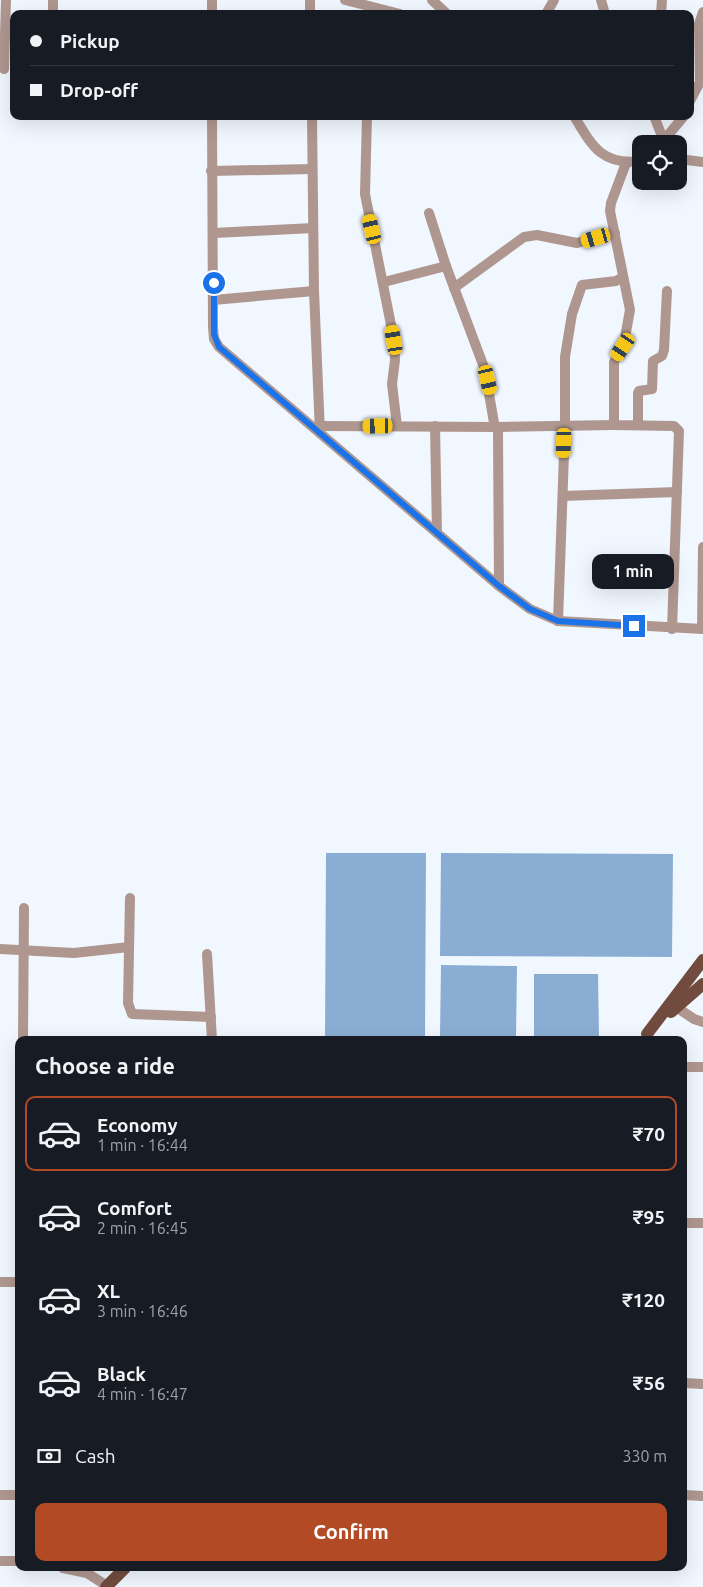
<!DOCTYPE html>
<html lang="en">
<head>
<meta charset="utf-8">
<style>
	:root { --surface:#171b24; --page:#242831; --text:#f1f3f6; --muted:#9ea1a6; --line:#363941; --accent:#b24a26 }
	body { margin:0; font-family:Ubuntu,sans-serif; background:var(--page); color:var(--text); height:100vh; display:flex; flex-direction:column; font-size:19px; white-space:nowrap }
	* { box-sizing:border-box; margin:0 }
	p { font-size:16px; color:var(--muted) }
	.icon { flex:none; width:28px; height:28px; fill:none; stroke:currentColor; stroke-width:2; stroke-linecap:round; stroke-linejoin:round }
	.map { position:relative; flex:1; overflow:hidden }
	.sheet { position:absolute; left:15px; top:1036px; width:672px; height:535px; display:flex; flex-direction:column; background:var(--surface); border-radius:10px; box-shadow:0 5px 20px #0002 }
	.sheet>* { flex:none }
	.banner { position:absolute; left:10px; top:10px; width:684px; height:110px; border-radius:10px; box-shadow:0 5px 20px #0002; display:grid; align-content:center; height:110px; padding:0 20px; background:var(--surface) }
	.tools { position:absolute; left:632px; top:135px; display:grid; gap:10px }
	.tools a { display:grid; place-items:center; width:55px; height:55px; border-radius:10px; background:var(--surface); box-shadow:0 5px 20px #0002; font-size:25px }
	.end { position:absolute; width:22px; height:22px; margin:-11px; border:6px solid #1a73e8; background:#fff; box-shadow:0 0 0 2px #fff }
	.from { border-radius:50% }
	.bubble { position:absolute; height:35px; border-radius:10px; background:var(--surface); box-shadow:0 5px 20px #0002; font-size:16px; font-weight:700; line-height:35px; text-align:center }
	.car { position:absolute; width:15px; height:30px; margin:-15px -8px; border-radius:6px; box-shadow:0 0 4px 1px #0007; background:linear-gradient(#f5c518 24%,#345 0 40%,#f5c518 0 76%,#345 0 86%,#f5c518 0) }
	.banner b { display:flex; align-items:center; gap:18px; height:48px; font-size:19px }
	.banner b+b { border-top:1px solid var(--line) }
	.banner i { width:12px; height:12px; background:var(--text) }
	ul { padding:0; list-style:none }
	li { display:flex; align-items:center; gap:15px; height:75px; margin:0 10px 8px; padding:0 10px; border:2px solid transparent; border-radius:10px }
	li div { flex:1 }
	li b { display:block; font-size:19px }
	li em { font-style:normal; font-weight:700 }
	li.current { border-color:var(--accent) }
	li>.icon { width:45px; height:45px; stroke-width:1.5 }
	h2 { padding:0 20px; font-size:22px; line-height:60px }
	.pay { display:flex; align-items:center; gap:12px; height:55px; padding:0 20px; font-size:19px }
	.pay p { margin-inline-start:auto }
	.cta { display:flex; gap:10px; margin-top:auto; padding:10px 20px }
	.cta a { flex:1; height:58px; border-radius:10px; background:var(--accent); color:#fff; font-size:20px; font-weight:700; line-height:58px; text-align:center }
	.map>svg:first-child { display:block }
	.water { fill:#8aaed3 }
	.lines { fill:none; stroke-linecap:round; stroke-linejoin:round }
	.minor { stroke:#af9790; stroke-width:10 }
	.primary { stroke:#714b3e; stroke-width:12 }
	.route { stroke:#1a73e8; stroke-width:6 }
</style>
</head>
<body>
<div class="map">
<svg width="703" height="1587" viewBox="0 0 703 1587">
	<rect width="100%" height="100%" fill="#f0f7fe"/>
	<g class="water">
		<polygon points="326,853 426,853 425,1040 325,1040"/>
		<polygon points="441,853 673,854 672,957 440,956"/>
		<polygon points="441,965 517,966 516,1038 440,1037"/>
		<polygon points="534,974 598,974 599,1037 534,1038"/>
	</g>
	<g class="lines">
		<g class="minor">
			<polyline points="345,0 400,14"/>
			<polyline points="432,0 447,14"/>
			<polyline points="601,0 605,14"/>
			<polyline points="53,14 53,0"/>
			<polyline points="212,14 212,0"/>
			<polyline points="310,14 310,0"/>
			<polyline points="546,14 554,0"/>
			<polyline points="661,14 662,0"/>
			<polyline points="4,69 6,0"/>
			<polyline points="690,101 700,82 699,24 703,12"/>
			<polyline points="212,116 213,327 214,339 219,347 499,586 530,609 558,621 703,629"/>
			<polyline points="312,116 314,291 320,433"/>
			<polyline points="367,116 365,194 394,340 395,360 392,384 397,426"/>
			<path d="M574,116C592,146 602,166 641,161"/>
			<polyline points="654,116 665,144"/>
			<polyline points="664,140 684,116"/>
			<polyline points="679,159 703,162"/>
			<polyline points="626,163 611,203 610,211 630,310 624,343 614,362 614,425 674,426 679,431 672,629"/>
			<polyline points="211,171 312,169"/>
			<polyline points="429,213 446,266 485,370 494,423 498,431 499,586"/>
			<polyline points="214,233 313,228"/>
			<polyline points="384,282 446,266"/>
			<polyline points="454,288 524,237 537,235 577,243 615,233"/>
			<polyline points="213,300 314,291"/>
			<polyline points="638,425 638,393 639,391 652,389 653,361 662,356 664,350 667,291"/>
			<polyline points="321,426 496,427 614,425"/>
			<polyline points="435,426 437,533"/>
			<polyline points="563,496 677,492"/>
			<polyline points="558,621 565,426 565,357 572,314 582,285 616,281 623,277"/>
			<polyline points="702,629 703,547"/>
			<polyline points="130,898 128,1003 132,1014 211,1017"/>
			<polyline points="0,949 74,953 129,947"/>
			<polyline points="207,954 212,1040"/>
			<polyline points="676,1007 694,1019 703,1022"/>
			<polyline points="23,1040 24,908"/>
			<polyline points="684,1067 703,1067"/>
			<polyline points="684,1223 703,1223"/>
			<polyline points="0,1282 19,1282"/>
			<polyline points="684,1383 703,1384"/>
			<polyline points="0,1495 19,1495"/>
			<polyline points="684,1495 703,1496"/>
			<polyline points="0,1561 19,1561"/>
			<polyline points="63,1568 87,1573 107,1586"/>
		</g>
		<g class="primary">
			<polyline points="671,1012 703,984"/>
			<polyline points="647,1034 703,960"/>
			<polyline points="106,1587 125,1568"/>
		</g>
	</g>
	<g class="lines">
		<polyline class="route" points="214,283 214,334 219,347 499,586 530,609 558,621 634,626"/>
	</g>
</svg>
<div class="tools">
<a><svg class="icon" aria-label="locate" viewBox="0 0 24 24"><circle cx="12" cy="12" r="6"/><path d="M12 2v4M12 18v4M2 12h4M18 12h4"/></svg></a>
</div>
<i class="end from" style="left:214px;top:283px"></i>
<i class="end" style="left:634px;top:626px"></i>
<div class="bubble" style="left:592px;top:554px;width:82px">1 min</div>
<i class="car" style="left:372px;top:229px;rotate:347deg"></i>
<i class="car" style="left:596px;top:238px;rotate:254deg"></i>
<i class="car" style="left:394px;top:340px;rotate:350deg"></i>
<i class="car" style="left:623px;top:347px;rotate:214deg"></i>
<i class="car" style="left:488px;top:380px;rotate:167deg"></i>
<i class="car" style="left:378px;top:426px;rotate:269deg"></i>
<i class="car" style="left:564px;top:443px;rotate:182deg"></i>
<div class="banner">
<b><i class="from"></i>Pickup</b>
<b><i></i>Drop-off</b>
</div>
<section class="sheet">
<h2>Choose a ride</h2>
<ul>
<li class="current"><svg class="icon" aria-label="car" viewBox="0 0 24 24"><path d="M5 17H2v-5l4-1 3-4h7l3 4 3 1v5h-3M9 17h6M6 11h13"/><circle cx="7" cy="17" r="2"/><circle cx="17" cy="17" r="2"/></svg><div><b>Economy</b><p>1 min · 16:44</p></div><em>₹70</em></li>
<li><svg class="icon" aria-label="car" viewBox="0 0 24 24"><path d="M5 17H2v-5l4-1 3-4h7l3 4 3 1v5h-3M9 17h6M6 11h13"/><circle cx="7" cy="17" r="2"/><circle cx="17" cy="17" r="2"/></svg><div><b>Comfort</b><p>2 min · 16:45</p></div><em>₹95</em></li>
<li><svg class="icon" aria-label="car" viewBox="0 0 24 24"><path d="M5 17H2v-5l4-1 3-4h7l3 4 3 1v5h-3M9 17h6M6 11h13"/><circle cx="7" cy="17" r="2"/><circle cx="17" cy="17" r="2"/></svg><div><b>XL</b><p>3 min · 16:46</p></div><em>₹120</em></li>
<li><svg class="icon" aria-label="car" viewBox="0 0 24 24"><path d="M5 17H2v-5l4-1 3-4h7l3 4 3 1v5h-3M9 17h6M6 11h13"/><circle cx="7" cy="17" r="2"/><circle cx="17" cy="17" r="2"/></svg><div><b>Black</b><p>4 min · 16:47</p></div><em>₹56</em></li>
</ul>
<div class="pay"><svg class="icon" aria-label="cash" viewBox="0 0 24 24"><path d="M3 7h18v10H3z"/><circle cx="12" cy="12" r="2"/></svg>Cash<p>330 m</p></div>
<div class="cta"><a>Confirm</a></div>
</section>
</div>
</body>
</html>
